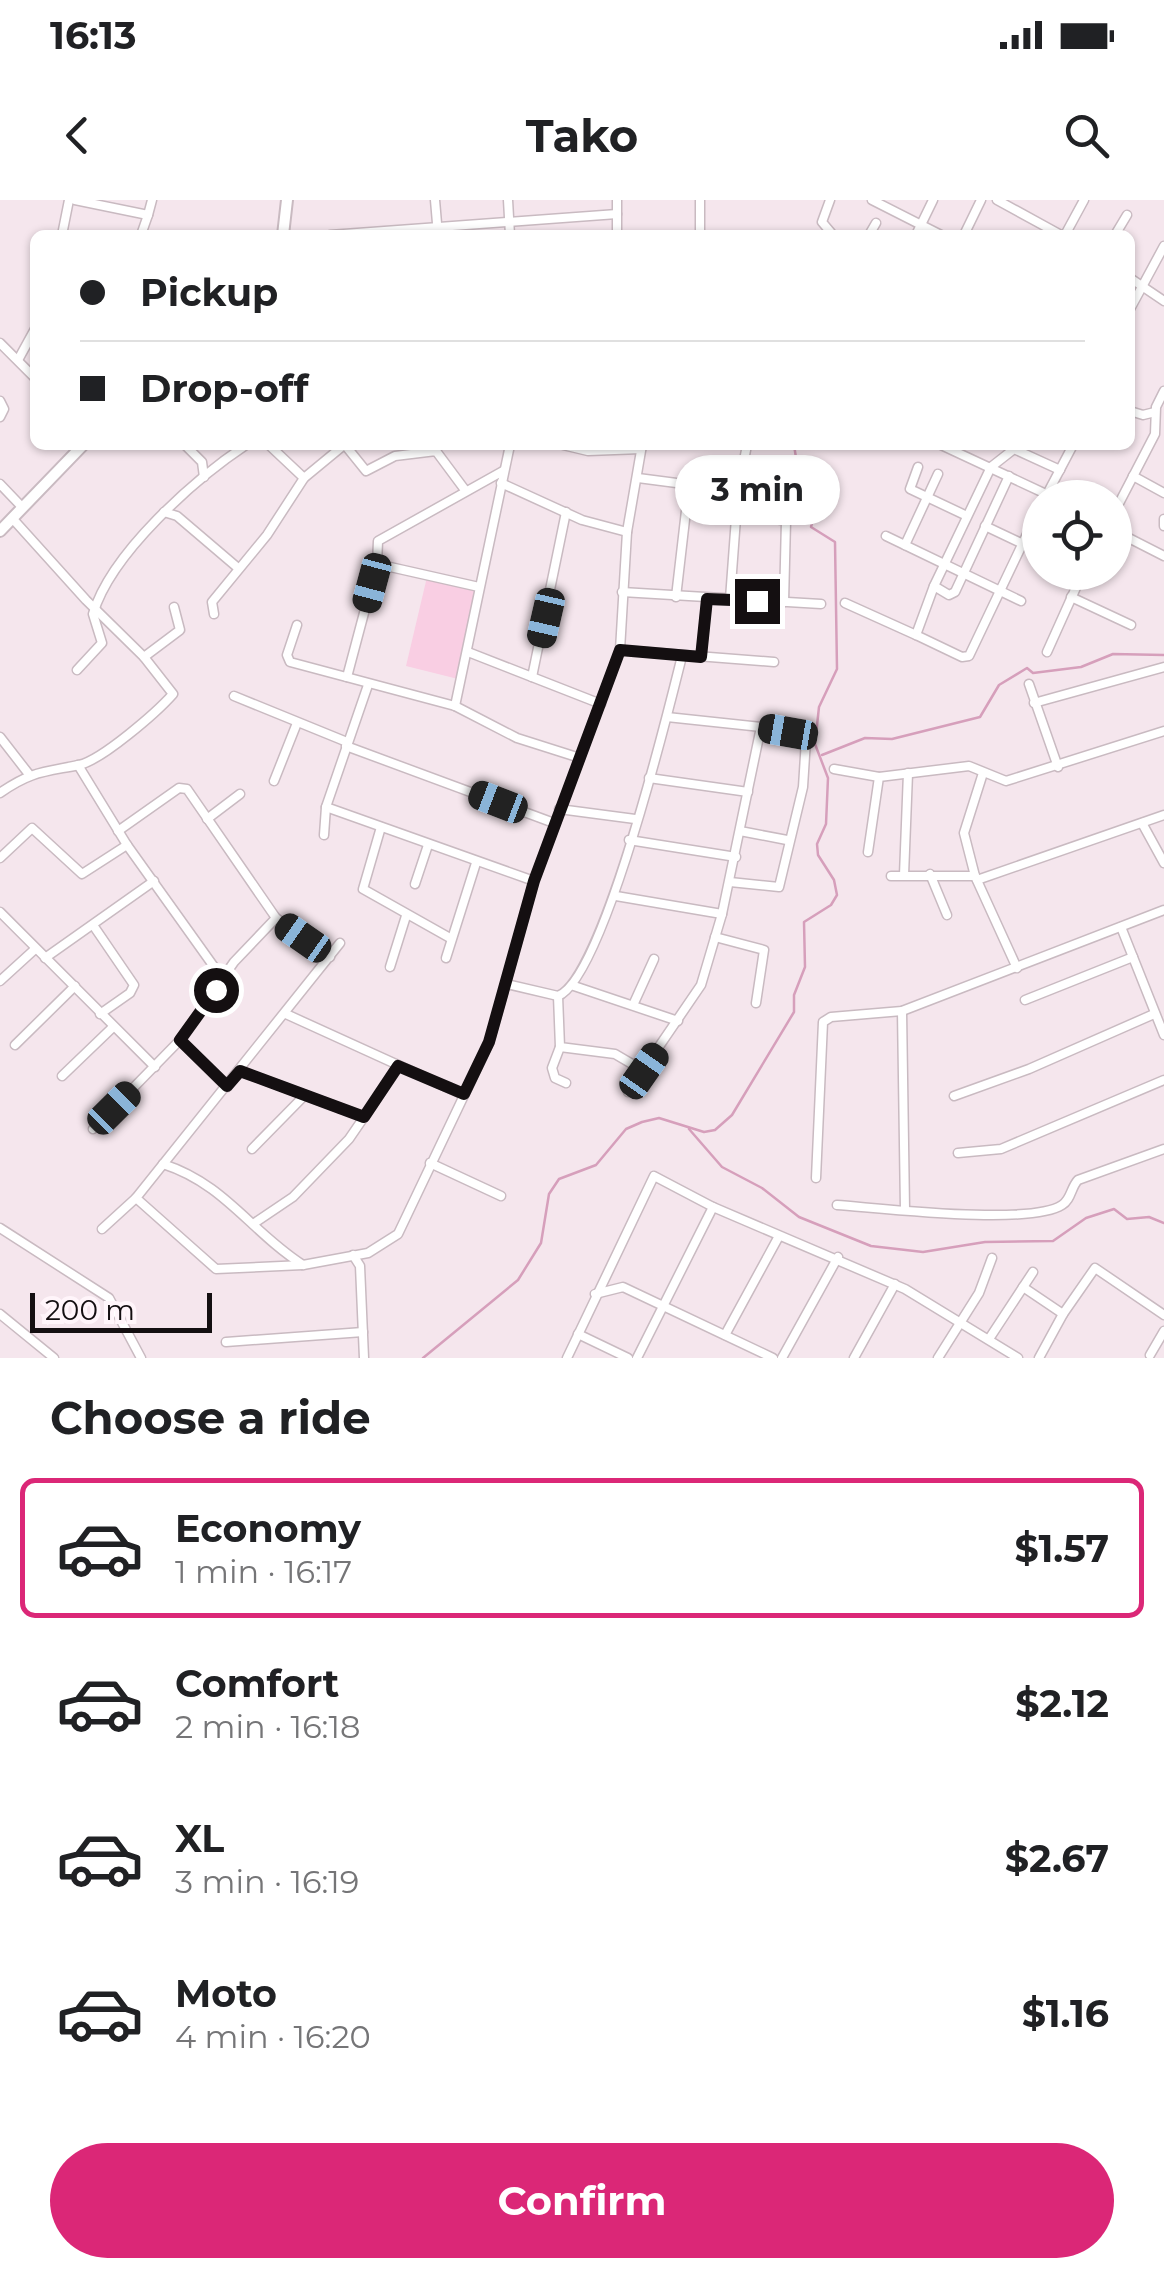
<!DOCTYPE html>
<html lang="en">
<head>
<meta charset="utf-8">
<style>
	:root { --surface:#fff; --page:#f6f6f6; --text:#202124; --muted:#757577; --line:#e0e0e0; --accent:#db2777 }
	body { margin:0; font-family:Montserrat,sans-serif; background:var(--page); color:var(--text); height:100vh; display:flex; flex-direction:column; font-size:38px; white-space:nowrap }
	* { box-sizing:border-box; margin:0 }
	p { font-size:32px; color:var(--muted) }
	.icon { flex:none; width:55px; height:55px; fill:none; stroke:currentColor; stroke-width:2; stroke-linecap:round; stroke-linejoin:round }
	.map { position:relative; height:1158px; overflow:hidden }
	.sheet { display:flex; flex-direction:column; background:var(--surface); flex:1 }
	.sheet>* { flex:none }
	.guide { position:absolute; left:30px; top:30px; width:1105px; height:220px; border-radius:15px; box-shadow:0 2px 8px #0004; display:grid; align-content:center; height:220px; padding:0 50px; background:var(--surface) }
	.controls { position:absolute; left:1022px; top:280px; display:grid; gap:20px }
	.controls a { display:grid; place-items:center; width:110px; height:110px; border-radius:50%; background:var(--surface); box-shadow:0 2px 8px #0004; font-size:50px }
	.scale { position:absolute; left:30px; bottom:25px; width:182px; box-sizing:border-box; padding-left:10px; border:5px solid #140f11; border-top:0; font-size:28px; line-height:35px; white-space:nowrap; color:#140f11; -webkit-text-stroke:8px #fff5fa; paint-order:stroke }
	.end { position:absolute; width:45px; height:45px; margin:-22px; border:12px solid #140f11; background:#fff; box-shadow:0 0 0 5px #fff }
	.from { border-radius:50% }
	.bubble { position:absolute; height:70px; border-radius:35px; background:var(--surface); box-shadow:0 2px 8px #0004; font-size:32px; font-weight:700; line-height:70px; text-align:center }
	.car { position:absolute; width:30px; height:60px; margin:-30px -15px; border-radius:12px; box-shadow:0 0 8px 2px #0007; background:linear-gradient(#222 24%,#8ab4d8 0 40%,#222 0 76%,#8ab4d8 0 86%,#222 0) }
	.guide b { display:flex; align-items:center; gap:35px; height:95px; font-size:38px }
	.guide b+b { border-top:2px solid var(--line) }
	.guide i { width:25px; height:25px; background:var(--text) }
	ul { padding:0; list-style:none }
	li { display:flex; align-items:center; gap:30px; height:140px; margin:0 20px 15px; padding:0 30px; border:5px solid transparent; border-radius:15px }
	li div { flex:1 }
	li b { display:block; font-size:38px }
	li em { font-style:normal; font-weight:700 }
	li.on { border-color:var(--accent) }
	li>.icon { width:90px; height:90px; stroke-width:1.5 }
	h2 { padding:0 50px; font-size:45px; line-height:120px }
	.cta { display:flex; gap:20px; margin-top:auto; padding:20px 50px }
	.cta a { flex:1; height:115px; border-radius:60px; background:var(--accent); color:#fff; font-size:40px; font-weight:700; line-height:115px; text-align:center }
	.status { display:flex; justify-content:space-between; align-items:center; height:70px; padding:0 50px; background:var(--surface); direction:ltr }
	.status svg { height:28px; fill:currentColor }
	header { display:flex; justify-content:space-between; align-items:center; height:130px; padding:0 50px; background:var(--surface); font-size:45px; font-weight:700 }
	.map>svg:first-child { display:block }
	.garden { fill:#f9cee3 }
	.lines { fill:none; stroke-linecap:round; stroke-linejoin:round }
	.stream { stroke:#d69fbb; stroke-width:2.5 }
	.street-casing { stroke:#c9bac1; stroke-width:11 }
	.secondary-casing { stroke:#c9bac1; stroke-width:14 }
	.street { stroke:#fff; stroke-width:8 }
	.secondary { stroke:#fff; stroke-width:10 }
	.route { stroke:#140f11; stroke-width:12 }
</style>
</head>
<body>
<div class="status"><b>16:13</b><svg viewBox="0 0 49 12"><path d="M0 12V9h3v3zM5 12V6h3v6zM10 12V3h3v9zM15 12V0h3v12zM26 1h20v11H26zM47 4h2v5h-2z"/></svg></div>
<header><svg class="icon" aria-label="back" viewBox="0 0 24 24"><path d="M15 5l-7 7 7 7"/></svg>Tako<svg class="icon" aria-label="search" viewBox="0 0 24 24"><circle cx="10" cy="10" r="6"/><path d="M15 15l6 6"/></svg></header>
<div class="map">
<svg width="1164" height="1158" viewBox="0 0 1164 1158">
	<rect width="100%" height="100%" fill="#f5e6ed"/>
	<polygon class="garden" points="427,377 480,390 458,479 406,466"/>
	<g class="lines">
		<g class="stream">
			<polyline points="822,555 865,538 892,539 980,517 999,485 1027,468 1033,473 1081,467 1113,454 1164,455"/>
			<polyline points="689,929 722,967 762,988 799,1017 871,1046 923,1052 985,1042 1053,1041 1086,1018 1114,1009 1127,1019 1149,1017 1164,1023"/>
			<polyline points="423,1158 518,1080 541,1043 549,994 559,979 596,965 626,929 642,922 659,918 704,932 715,930 732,915 794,812 794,795 805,767 804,722 831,705 837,695 834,680 818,655 817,644 826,624 828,578 815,544 819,507 837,469 835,342 811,327 820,291 797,264 794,245"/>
		</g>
		<g class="street-casing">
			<g id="street">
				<polyline points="75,0 148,15 152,0"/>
				<polyline points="435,0 438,35"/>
				<polyline points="508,0 510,35"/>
				<polyline points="700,0 700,35"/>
				<polyline points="830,0 822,22 833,35"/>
				<polyline points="872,0 941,35"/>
				<polyline points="997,0 1061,35"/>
				<polyline points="62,35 69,0"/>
				<polyline points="141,35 148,15"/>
				<polyline points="330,35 617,14"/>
				<polyline points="617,35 617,0"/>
				<polyline points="869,35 876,23"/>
				<polyline points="916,35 933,0"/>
				<polyline points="964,35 981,0"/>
				<polyline points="1065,35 1084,0"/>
				<polyline points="1115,35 1127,15"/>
				<polyline points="1130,78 1164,101"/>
				<polyline points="1130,109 1164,46"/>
				<polyline points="0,143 35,178"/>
				<polyline points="18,160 35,129"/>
				<polyline points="0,201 4,209 0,217"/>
				<polyline points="1130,211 1143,215 1155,212"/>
				<polyline points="185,245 202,262 204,277"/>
				<polyline points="269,245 304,278"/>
				<polyline points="345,245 366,271 395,256 436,251 465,290"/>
				<polyline points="563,245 588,251 641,249"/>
				<polyline points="941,245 1046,294"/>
				<polyline points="918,267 910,289 967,316"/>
				<polyline points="1133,276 1164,293"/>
				<polyline points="638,278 738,291"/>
				<polyline points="501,283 582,320 627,332"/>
				<polyline points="0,284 22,307"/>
				<polyline points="1045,298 1073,245"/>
				<polyline points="1040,307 969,456 962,457 916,435 934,386 991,267 1014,249 1060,270"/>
				<polyline points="736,311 786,321 784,402"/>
				<polyline points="1115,311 1155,234 1156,207 1164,191"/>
				<polyline points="164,312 177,316 238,368"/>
				<polyline points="1164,319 1164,326"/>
				<polyline points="985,326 1023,344"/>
				<polyline points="1115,331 1164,356"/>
				<polyline points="886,336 1021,401"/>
				<polyline points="905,345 938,274"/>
				<polyline points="377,364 479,387"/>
				<polyline points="934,386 949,395 955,392 1009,276"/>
				<polyline points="622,392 821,404"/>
				<polyline points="676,397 689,285"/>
				<polyline points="1071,397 1131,425"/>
				<polyline points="730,399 738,291 747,245"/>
				<polyline points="845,403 916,435"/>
				<polyline points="214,414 212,402 267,335 304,278 344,245"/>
				<polyline points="297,425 287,455 290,462 455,506 517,538 580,558"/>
				<polyline points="620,450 774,462"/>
				<polyline points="468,452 601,504"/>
				<polyline points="1047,452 1083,372"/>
				<polyline points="144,457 180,430 174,407"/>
				<polyline points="701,457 707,399"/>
				<path d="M77,470L102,443L93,414C111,353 195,279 246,245"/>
				<polyline points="347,477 377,364 378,341 503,271"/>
				<polyline points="532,477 566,312"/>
				<polyline points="1029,484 1058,567"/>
				<polyline points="234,496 347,542"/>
				<polyline points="1034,503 1164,467"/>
				<polyline points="455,506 510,245"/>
				<polyline points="667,517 761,527 806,540 803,587 779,687 730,682"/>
				<polyline points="0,537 28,573"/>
				<polyline points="346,546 554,623"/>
				<polyline points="78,565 127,645 222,778"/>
				<polyline points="834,569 879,577"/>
				<polyline points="983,573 964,633 975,676 1017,768"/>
				<polyline points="649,578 748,592"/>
				<polyline points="274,581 297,523"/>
				<path d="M0,593C31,571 45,572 79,565C102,560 157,512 173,494L144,457L86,400L12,318"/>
				<polyline points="326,607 534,681"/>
				<polyline points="559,609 635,619"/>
				<polyline points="207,619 240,594"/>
				<polyline points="1142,623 1164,663"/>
				<polyline points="381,627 363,689 450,738"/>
				<polyline points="118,631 179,588 187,589 276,718 330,757"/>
				<polyline points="740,631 787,640"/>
				<polyline points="324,635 326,607 368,485"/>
				<polyline points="629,640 736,657"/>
				<polyline points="868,652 879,577 969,566 1006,581 1164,531"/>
				<polyline points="0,658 32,628 82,674 127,645"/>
				<polyline points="930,674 947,715"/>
				<polyline points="904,675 908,573"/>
				<polyline points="891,676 975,676"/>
				<polyline points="977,680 1164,615"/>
				<polyline points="415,684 428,645"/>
				<polyline points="616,696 722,714"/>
				<polyline points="0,712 155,867"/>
				<polyline points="93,725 134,785 130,793 100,814"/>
				<polyline points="1121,727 1164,835"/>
				<polyline points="715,737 764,750 756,803"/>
				<polyline points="340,743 136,998 216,1069 303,1065 368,1053 398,1034 489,843 534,681 620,450 627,332 642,245"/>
				<polyline points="45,758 154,681"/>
				<polyline points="446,758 476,663"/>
				<polyline points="390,767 406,716"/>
				<polyline points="0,781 34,750"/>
				<path d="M507,784L558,796C603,779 668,512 682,456"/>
				<polyline points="574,786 678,821"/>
				<polyline points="558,796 560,847 615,854 644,871"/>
				<polyline points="1025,800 1133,757"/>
				<polyline points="634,803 654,759"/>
				<polyline points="902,811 905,1010"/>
				<polyline points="286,814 464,895"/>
				<polyline points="180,840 227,887"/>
				<polyline points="15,845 75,786"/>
				<polyline points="560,847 552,868 555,878 566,883"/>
				<polyline points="240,871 364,917"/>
				<polyline points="62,876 112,828"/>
				<polyline points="628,892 701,785 722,714 761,527"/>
				<polyline points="954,896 1029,869 1154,814"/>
				<polyline points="93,929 180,840 234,762 276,718"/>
				<polyline points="252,949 305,895"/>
				<polyline points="958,953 1001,949 1164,880"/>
				<polyline points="430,963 501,996"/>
				<path d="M163,964C225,984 250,1031 303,1065"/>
				<polyline points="816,978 823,822 831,817 902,811 1164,710"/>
				<path d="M837,1005C880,1008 1030,1026 1062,1005C1071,1000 1071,987 1078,980L1164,949"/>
				<polyline points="253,1024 293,997 349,939 399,866"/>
				<polyline points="0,1028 109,1098 141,1158"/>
				<polyline points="102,1029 136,998"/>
				<polyline points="353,1055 360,1066 364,1158"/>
				<polyline points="1023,1087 1063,1114 1039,1158"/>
				<polyline points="595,1094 623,1087 773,1158"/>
				<polyline points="0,1114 54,1158"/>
				<polyline points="1063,1114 1095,1068 1164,1115"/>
				<polyline points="578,1134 628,1158"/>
				<polyline points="725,1135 779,1036"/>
				<polyline points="989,1139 1033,1072"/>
				<polyline points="226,1142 363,1132"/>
				<polyline points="1150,1155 1164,1131"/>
				<polyline points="567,1158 654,976 713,1007 905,1089 1018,1158"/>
				<polyline points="637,1158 713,1007"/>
				<polyline points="782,1158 838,1057"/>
				<polyline points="854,1158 895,1084"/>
				<polyline points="938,1158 979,1093 992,1058"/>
			</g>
		</g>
		<g class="secondary-casing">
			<g id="secondary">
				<polyline points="283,35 287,0"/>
				<polyline points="0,331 83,245"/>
			</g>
		</g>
		<use href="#street" class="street"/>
		<use href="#secondary" class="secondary"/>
	</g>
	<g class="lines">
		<polyline class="route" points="216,790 180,840 227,886 240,871 364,917 398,866 464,894 489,842 534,681 620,450 701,457 707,399 757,401"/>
	</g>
</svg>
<div class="controls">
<a><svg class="icon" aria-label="locate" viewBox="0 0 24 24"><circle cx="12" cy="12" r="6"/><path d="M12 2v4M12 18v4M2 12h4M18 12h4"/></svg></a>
</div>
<div class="scale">200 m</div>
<i class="end from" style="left:216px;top:790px"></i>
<i class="end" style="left:757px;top:401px"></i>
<div class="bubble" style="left:675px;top:255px;width:165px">3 min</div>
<i class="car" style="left:372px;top:383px;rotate:195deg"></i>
<i class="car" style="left:546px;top:418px;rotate:193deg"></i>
<i class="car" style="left:788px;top:532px;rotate:280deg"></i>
<i class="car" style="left:498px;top:602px;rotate:291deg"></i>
<i class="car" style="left:303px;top:738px;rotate:305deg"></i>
<i class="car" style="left:644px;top:871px;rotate:35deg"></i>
<i class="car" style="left:114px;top:908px;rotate:45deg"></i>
<div class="guide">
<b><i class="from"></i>Pickup</b>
<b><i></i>Drop-off</b>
</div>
</div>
<section class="sheet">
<h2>Choose a ride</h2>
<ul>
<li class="on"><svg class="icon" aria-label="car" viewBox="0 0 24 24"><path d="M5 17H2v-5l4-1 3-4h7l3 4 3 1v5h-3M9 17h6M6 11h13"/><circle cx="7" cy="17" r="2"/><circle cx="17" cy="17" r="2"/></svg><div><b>Economy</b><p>1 min · 16:17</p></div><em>$1.57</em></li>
<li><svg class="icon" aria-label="car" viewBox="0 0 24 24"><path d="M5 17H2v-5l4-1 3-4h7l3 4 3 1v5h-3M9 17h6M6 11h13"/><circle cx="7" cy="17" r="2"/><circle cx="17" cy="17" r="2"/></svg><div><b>Comfort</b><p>2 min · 16:18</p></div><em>$2.12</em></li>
<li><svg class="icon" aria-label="car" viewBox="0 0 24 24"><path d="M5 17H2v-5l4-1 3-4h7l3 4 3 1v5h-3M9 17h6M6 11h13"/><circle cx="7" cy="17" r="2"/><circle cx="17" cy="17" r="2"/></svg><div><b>XL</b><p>3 min · 16:19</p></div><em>$2.67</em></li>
<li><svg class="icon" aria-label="car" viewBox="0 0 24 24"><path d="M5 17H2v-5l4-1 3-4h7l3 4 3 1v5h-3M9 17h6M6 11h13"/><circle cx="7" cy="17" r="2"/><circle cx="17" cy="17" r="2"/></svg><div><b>Moto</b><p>4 min · 16:20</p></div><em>$1.16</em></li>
</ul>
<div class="cta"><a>Confirm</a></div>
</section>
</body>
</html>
